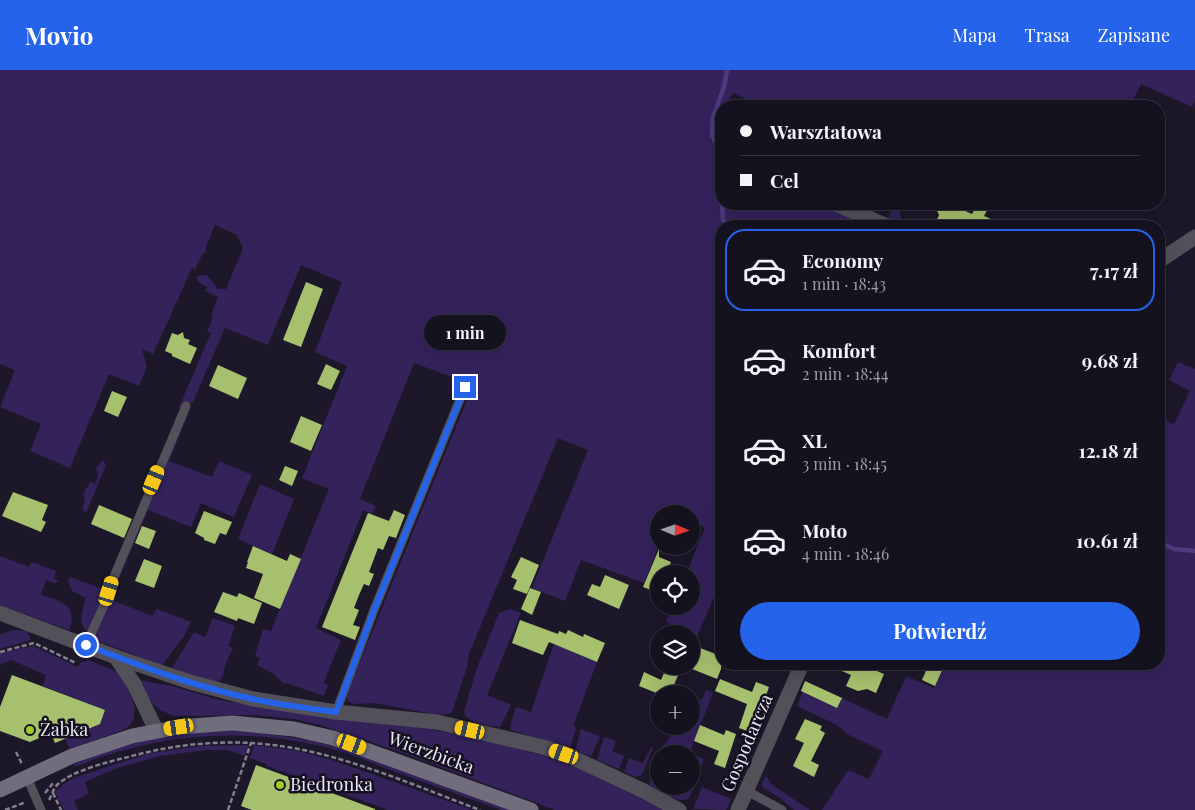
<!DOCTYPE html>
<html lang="pl">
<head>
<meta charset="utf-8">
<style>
	:root { --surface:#15121f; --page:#1e1b28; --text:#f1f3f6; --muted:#9d9ea4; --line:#34323d; --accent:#2563eb }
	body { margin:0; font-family:"Playfair Display",serif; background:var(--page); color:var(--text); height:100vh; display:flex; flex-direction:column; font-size:19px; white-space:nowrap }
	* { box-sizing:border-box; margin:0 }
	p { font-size:16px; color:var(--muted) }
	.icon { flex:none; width:28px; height:28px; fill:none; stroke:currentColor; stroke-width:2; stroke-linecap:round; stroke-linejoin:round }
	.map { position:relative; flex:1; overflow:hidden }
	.drawer { position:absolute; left:715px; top:150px; width:450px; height:450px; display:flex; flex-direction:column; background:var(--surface); border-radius:20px; box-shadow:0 5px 20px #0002,0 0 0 1px var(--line) }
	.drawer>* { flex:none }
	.guide { position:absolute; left:715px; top:30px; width:450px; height:110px; border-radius:20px; box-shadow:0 5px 20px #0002,0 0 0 1px var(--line); display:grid; align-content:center; height:110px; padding:0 25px; background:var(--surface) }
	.needle { width:32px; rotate:92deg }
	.fabs { position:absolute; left:650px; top:435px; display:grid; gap:10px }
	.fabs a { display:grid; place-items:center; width:50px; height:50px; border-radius:50%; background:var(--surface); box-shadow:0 5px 20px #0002,0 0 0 1px var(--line); font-size:25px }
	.end { position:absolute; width:22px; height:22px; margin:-11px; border:6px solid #2563eb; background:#fff; box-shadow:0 0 0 2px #fff }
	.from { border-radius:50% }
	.bubble { position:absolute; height:35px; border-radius:18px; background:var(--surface); box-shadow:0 5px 20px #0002,0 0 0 1px var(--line); font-size:16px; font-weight:700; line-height:35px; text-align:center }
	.car { position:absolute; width:15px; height:30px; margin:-15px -8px; border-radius:6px; box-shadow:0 0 4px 1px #0007; background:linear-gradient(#f5c518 24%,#345 0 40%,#f5c518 0 76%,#345 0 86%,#f5c518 0) }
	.guide b { display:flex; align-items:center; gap:18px; height:48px; font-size:19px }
	.guide b+b { border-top:1px solid var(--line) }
	.guide i { width:12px; height:12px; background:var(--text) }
	ul { padding:9px 0 0; list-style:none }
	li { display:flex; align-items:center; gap:15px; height:82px; margin:0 10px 8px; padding:0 15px; border:2px solid transparent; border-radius:20px }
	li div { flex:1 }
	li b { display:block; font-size:19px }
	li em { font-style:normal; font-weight:700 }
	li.on { border-color:var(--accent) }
	li>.icon { width:45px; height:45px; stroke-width:1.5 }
	.button { display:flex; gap:10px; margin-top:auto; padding:10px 25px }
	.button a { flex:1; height:58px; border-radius:30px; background:var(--accent); color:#fff; font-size:20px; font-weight:700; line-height:58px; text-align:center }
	header { display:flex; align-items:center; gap:30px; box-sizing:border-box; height:70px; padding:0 25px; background:var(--accent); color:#fff }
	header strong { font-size:24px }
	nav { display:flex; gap:28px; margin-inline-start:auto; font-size:18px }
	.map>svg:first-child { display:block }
	.green { fill:#34225b }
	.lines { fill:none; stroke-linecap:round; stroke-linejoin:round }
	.stream { stroke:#4d3a7f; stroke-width:4.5 }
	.building { fill:#a7c06e }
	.path { stroke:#83808f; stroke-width:2.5; stroke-dasharray:5 2.5; stroke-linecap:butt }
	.lane { stroke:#525059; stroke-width:9 }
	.street { stroke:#525059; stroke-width:15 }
	.secondary { stroke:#706e7c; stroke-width:15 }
	.route { stroke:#2563eb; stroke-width:6 }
	.poi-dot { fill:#a2c928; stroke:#130f1f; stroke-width:2 }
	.labels { text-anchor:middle; stroke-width:5; stroke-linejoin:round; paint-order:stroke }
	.poi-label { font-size:18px; fill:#e9e7f3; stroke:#130f1f; text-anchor:start }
	.street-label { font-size:18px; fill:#e9e7f3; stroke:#130f1f }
</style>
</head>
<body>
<header>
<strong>Movio</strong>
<nav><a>Mapa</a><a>Trasa</a><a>Zapisane</a></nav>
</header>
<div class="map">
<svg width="1195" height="740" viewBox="0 0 1195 740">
	<rect width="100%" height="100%" fill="#1c1829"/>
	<g class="green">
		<polygon points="0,0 1195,0 1195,31 1192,37 1141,14 1130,36 762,36 733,23 726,36 721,36 721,134 807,134 822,140 829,136 871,156 721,156 721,511 697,566 666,552 672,536 691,536 691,504 686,504 705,457 691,451 691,444 659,444 659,476 644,513 581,490 565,531 532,518 588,380 558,368 469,584 467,597 452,642 449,644 439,645 374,633 354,634 348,631 346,626 473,315 414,293 360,429 376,436 372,444 363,440 316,558 341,570 324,612 328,615 324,626 286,613 285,615 275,605 257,595 260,588 255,586 263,559 271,561 329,419 302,408 347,296 315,282 342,212 301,195 268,275 225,258 193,332 188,333 178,339 211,263 207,262 213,247 211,246 218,227 205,221 207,217 197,211 197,206 207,205 218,219 226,219 243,178 237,165 215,155 206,176 206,181 202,185 195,199 192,198 153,284 142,279 147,297 139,316 109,304 70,398 30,381 41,354 0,337 15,300 0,294"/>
		<polygon points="895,134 907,134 900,141 902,152 914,155 926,153 931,156 899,156 887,151"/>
		<polygon points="1178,292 1195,299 1195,740 822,740 848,700 869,709 883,681 849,665 835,654 797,636 807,612 820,618 815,627 837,637 842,628 887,649 906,606 934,618 945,594 1159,594 1159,347 1174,354 1190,321 1169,310"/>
		<polygon points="189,342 169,391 212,407 219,391 252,405 234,447 201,433 191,457 148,440 113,523 112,530 152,546 157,539 191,552 184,566 162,595 92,569 186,344"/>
		<polygon points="103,390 106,395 86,443 82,439 85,430 83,424 89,414 93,412 94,416 98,406 96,398"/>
		<polygon points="260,414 294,429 272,484 238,469"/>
		<path d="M0,486L29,497L32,492L56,501L54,509L59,511L55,513L46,510L41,524C60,532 79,534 69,560L0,535Z"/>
		<path d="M70,507L106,520L89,560L87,561C77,554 83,538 86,528L72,521L68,512Z"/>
		<path d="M510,539L521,543L487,625L511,635L500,657C487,655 467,656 464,641L477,598L499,543Z"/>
		<polygon points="213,548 235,556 228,576 233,578 225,595 223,606 219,611 209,612 172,598 194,562 205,567"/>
		<polygon points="12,560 27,561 31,570 0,579 0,565"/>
		<path d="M554,574L597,592L573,656L576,658L570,678L511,660C510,652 514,645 516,637L531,642Z"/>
		<polygon points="33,576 78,597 80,593 89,590 119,603 125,610 134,635 134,648 128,657 123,660 70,679 65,669 100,654 105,640 43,616 46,605 11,590 0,595 0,583"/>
		<path d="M139,610L172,616L219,630L244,634C346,647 449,656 548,687C589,700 627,721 666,740H555L406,684L320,655L294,649L254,645L175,646C154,640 148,629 139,610Z"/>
		<path d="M706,620L713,623L689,684H659V716H691V684L704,689L690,727C680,737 659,720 649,715L653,695L659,680L660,681L677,656H691V638L703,628Z"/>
		<polygon points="581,659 600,666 591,686 575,681"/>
		<path d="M230,661C269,663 306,668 343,679L509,740H501C464,727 427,713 390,700C372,693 354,685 336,680C249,656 159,662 75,697L74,694C124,672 177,662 230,661Z"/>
		<polygon points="604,667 616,671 612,681 624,686 619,699 597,690"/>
		<polygon points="249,675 245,686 228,680 206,680 160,686 117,698 85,712 89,723 74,731 78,740 64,740 55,722 62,715 76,707 150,683 200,676"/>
		<polygon points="254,675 298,681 332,690 473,740 388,740 267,696 267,694 250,688"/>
		<polygon points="651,677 653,678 642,705 635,707 624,702 629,688 643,693"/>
		<polygon points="766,705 771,714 810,740 794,740 780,728 761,716"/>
		<polygon points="702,717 731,729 726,740 693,739"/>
	</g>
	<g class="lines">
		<g class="stream">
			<polyline points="721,90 719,77 712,66 713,47 724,17 727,0"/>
			<polyline points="722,134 723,150 730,156"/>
			<polyline points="1159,472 1174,479 1195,481"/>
		</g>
	</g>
	<g class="building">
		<polygon points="934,134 949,134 972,144 978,134 990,134 984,146 1007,156 934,156 939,145"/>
		<polygon points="306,212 323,219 301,277 283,270"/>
		<polygon points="183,262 184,268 190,270 188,274 197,278 190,294 172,286 172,284 165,281 172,263 178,265"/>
		<polygon points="326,294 340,301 331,320 317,314"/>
		<polygon points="218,295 247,308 238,329 209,316"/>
		<polygon points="112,321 127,327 118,347 104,341"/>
		<polygon points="301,346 322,355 311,381 290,372"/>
		<polygon points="285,396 298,401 292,416 279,410"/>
		<polygon points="13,422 48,435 42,450 46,452 41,462 2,446"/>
		<polygon points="99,435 132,449 124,468 91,454"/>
		<polygon points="394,440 405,445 396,468 389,466 383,480 378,478 369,502 374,504 369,516 364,514 359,525 354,538 359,540 353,555 360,557 355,570 322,557 368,443 389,451"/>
		<polygon points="204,441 232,452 226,465 220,463 215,474 204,470 204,468 195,463"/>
		<polygon points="142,456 156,461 149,479 135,473"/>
		<polygon points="253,476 287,491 290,484 301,489 280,539 254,528 263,504 246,498 248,492 247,492"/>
		<polygon points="659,479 659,487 671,492 666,504 659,504 659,523 643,517"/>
		<polygon points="521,487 539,495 527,524 513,519 517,510 511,507"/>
		<polygon points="144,489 162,496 154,518 135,511"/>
		<polygon points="605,505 629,515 619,539 587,525 592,514 600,517"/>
		<polygon points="530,518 541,522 532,545 521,539"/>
		<polygon points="223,522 237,527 239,523 262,533 254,554 238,548 237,551 214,542"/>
		<polygon points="520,550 558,564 559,561 566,564 568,560 583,567 584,564 605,573 597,592 549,572 543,585 512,573"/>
		<polygon points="700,578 721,586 721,599 717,609 692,599"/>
		<polygon points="826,594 860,594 884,604 876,623 867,619 858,621 846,616 851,605"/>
		<polygon points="929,594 945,594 935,616 922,610"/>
		<polygon points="667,596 682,596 670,624 659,624 639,616 644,602 661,610"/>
		<polygon points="12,605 105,640 100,654 55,673 51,663 30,672 0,661 0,637"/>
		<polygon points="720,609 752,622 756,612 769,617 753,663 739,658 747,634 715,621"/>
		<polygon points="805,611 842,628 837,638 801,621"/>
		<polygon points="805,649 822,656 820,660 825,663 811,691 819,695 814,707 793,696 804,673 795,669"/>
		<polygon points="700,655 724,665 726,660 736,664 725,698 714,694 719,681 694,671"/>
		<polygon points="256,695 375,739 375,740 252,740 241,736"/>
	</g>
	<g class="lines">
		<g class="path">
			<polyline points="0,582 34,573 76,593"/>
			<polyline points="16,682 22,694"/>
			<polyline points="45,723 54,712"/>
			<polyline points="53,723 61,740"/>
			<path d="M49,730C52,725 53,719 58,714C74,700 108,692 128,687C182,672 238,668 293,678C355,689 421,718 480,740"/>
			<polyline points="5,740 26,732"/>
			<polyline points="228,740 251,673"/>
		</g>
		<g class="lane">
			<polyline points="86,575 105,533 113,509 186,336"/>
			<polyline points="336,642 374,540 465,317"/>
			<polyline points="27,707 41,740"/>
			<polyline points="747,721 782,740"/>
		</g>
		<g class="street">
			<polyline points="836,134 887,156"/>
			<polyline points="1159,191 1195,167"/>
			<polyline points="0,543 116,587 190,612 253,629 336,642 437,652 543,677 565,684 644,721 679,740"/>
			<polyline points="116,587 134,614 156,660"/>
			<polyline points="738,740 802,594"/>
		</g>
		<polyline class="secondary" points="0,720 72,686 132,666 179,657 232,653 294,659 333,668 531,740"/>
	</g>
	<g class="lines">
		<path class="route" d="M86,575C140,596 196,617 253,629C280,635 308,638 336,642L374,540L465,317"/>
	</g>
	<g class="poi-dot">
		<circle cx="30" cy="660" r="5"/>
		<circle cx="280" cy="715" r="5"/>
	</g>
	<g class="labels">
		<g class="poi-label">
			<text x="40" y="666">Żabka</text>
			<text x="290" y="721">Biedronka</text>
		</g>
		<g class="street-label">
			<text transform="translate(747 673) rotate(-67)" y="6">Gospodarcza</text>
			<text transform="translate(431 683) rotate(20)" y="6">Wierzbicka</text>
		</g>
	</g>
</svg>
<div class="fabs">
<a><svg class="needle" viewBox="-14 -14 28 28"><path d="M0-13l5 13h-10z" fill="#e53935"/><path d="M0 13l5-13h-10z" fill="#9d9ea4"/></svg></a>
<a><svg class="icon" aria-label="locate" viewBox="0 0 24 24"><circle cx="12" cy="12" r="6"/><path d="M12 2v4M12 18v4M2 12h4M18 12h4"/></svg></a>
<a><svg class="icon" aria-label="layers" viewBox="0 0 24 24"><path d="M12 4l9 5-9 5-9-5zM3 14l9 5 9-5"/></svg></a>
<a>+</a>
<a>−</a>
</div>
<i class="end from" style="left:86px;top:575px"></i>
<i class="end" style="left:465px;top:317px"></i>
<div class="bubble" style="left:424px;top:245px;width:82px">1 min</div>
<i class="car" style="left:154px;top:410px;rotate:23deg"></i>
<i class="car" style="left:109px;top:521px;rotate:17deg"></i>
<i class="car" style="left:179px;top:657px;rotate:261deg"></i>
<i class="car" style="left:470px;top:660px;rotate:283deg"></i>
<i class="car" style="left:352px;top:674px;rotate:110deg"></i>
<i class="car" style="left:564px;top:684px;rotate:289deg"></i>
<div class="guide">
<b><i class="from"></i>Warsztatowa</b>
<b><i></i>Cel</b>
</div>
<section class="drawer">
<ul>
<li class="on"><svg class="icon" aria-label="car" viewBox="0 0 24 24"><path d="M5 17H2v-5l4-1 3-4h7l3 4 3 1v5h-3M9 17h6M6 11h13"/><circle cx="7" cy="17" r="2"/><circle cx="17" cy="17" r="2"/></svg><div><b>Economy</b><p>1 min · 18:43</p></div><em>7.17 zł</em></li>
<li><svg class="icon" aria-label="car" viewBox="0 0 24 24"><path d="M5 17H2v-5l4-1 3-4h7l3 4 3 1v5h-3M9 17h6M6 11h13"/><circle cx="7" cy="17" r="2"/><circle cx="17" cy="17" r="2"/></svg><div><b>Komfort</b><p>2 min · 18:44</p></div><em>9.68 zł</em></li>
<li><svg class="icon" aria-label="car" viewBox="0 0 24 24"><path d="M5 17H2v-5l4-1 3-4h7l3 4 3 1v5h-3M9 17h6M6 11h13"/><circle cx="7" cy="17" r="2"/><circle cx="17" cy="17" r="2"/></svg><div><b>XL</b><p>3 min · 18:45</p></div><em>12.18 zł</em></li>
<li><svg class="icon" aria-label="car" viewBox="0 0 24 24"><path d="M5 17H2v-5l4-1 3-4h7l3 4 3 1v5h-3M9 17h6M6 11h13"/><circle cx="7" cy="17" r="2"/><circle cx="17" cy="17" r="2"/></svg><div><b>Moto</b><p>4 min · 18:46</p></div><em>10.61 zł</em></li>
</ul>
<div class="button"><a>Potwierdź</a></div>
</section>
</div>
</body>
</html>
